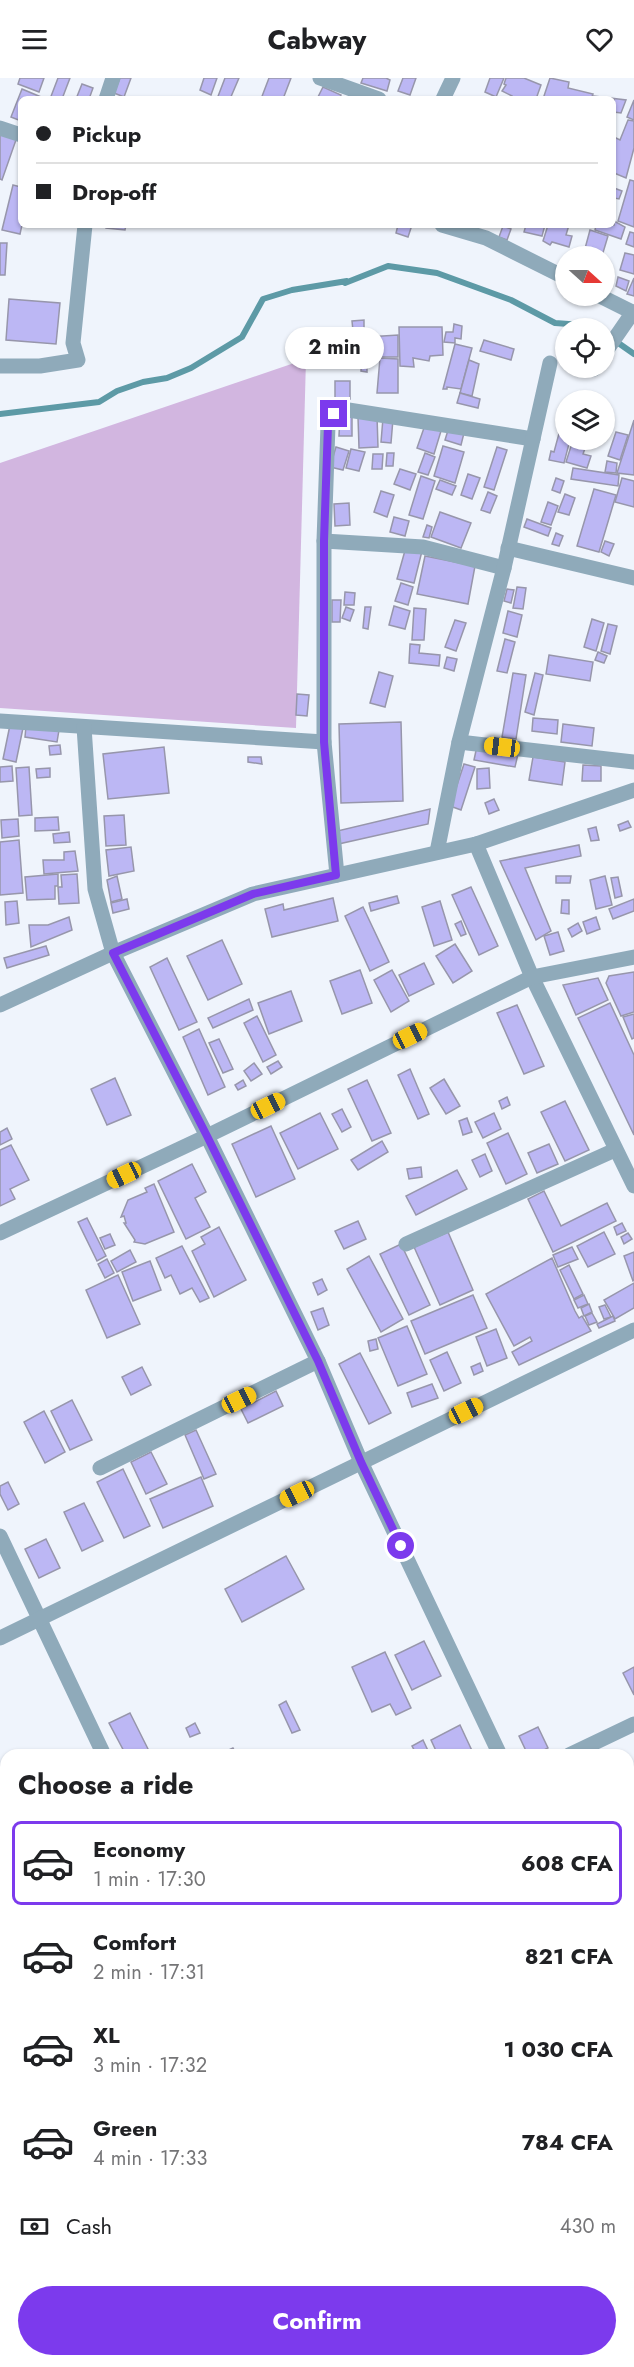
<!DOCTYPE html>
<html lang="en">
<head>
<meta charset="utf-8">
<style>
	:root { --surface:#fff; --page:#f6f6f6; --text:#202124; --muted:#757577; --line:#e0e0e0; --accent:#7c3aed }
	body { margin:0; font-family:Jost,sans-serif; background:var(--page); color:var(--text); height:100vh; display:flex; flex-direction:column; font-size:22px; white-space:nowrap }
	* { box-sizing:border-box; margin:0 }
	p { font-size:20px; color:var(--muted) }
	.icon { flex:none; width:33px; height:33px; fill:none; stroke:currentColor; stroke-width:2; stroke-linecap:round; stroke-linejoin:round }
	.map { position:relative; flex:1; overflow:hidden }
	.panel { position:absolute; left:0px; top:1671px; width:634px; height:618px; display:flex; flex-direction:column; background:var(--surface); border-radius:18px 18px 0 0; box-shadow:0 2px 4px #0004 }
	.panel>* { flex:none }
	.top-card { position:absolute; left:18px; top:18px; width:598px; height:132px; border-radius:9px; box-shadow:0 2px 4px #0004; display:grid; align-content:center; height:132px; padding:0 18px; background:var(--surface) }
	.needle { width:39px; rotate:111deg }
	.controls { position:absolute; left:555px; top:168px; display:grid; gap:12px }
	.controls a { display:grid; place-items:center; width:60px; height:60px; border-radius:50%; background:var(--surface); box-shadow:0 2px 4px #0004; font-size:30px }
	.end { position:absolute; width:27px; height:27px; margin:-14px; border:8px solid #7c3aed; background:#fff; box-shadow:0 0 0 3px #fff }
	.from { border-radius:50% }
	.bubble { position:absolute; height:42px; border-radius:21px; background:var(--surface); box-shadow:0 2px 4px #0004; font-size:20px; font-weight:700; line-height:42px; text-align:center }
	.car { position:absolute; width:18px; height:36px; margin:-18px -9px; border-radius:8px; box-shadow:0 0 4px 2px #0007; background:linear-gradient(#f5c518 24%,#345 0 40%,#f5c518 0 76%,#345 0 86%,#f5c518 0) }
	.top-card b { display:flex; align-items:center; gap:21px; height:57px; font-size:22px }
	.top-card b+b { border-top:2px solid var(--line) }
	.top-card i { width:15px; height:15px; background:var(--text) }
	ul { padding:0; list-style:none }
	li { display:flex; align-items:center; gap:18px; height:84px; margin:0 12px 9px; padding:0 6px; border:3px solid transparent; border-radius:9px }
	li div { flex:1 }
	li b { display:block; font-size:22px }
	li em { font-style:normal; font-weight:700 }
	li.selected { border-color:var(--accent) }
	li>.icon { width:54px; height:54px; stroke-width:1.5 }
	h2 { padding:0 18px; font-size:27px; line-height:72px }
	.pay { display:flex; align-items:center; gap:15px; height:66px; padding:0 18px; font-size:22px }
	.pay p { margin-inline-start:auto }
	.button { display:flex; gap:12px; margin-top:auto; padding:12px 18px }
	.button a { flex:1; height:69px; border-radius:36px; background:var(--accent); color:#fff; font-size:24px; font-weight:700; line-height:69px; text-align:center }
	header { display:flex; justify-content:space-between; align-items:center; height:78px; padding:0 18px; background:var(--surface); font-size:27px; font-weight:700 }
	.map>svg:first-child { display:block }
	.green { fill:#d2b6e0 }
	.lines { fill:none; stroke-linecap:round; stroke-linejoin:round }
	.stream { stroke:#5d9aa6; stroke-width:6 }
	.building { fill:#bcb7f4; stroke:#9796ab; stroke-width:1.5 }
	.minor { stroke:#8faaba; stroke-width:15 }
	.route { stroke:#7c3aed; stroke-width:8 }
</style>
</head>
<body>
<header><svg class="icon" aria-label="menu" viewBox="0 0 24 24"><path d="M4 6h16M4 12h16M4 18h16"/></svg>Cabway<svg class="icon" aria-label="heart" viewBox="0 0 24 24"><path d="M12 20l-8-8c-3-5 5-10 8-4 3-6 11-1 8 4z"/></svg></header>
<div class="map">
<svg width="634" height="2289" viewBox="0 0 634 2289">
	<rect width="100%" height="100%" fill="#eff4fc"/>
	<polygon class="green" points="306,281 296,650 0,630 0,385"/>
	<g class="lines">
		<g class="stream">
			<polyline points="604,255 634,276"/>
			<polyline points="0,336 99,324 117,313 143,304 167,300 191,290 242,259 263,221 292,212 347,203 345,205 388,188 437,195 511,222 555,245 596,248 599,250"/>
		</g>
	</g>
	<g class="building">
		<polygon points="20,0 44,0 39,14 18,6"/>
		<polygon points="58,0 70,0 62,21 50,21"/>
		<polygon points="120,0 131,0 124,19 114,15"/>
		<polygon points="204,0 217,0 211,17 200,12"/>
		<polygon points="225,0 239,0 230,21 217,21"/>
		<polygon points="269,0 291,0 283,21 261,21"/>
		<polygon points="363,0 386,0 390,2 387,13 361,5"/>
		<polygon points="403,0 416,0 410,17 398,13"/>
		<polygon points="490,0 504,0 496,19 485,14"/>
		<polygon points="506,0 524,0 541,7 536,21 511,21 512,18 502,13 506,7 504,6"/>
		<polygon points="550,0 569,4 568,10 593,16 591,21 543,21"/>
		<polygon points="82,6 93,10 89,21 76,21"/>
		<polygon points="323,9 341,17 339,21 317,21"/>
		<polygon points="22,11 41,19 40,21 21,21 21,43 11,39"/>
		<polygon points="593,18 626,22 621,35 614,34 614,21 592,21"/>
		<polygon points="634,22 634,42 627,39"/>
		<polygon points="628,42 634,43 634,70 626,100 614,95 614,59 620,62"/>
		<polygon points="0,53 17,59 2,102 0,101"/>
		<polygon points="630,102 634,103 634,149 618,143"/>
		<polygon points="13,107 21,109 22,147 20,156 2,152"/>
		<polygon points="614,110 622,113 619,121 614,120"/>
		<polygon points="614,143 625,149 621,161 595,152 596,147 614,147"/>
		<polygon points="106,147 126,147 125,152 106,150"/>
		<polygon points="398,147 412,147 408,159 396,155"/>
		<polygon points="526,147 545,147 542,158 524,154"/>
		<polygon points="548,147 569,147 566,157 572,158 569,169 552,164 550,167 543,163"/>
		<polygon points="503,148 511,151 507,162 499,159"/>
		<polygon points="590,152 608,158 602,178 583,178"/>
		<polygon points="630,154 634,155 634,169 626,166"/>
		<polygon points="0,165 7,165 5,197 0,197"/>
		<polygon points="625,175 634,177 634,196 620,192"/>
		<polygon points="618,199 629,203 626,213 616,208"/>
		<polygon points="634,200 634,218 627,216"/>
		<polygon points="9,221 60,225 56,266 6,262"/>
		<polygon points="364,242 364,252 353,253 352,243"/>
		<polygon points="454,246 462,248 461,261 455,260 455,265 444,264 446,254 453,254"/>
		<polygon points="399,249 442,249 443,277 430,278 429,283 413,280 414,289 400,288"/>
		<polygon points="398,257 398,279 377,279 378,269 363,269 367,259"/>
		<polygon points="337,262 348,262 349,274 337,274"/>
		<polygon points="484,262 514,271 511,282 480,273"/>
		<polygon points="455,266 472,270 461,311 447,309 447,311 443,311"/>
		<polygon points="362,272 367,272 367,294 361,293"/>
		<polygon points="380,280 398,281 398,315 377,315"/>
		<polygon points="469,282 479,286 472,318 460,315"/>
		<rect x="335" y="303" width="15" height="18"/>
		<polygon points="460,315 480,321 478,330 457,325"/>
		<polygon points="340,337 352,337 352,358 339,358"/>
		<polygon points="377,338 378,369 359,370 358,339"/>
		<polygon points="383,340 393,341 391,365 381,364"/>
		<polygon points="634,342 634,397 617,395"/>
		<polygon points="425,347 441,353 434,376 417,370"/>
		<polygon points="561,348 566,349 566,362 570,362 564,385 549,382 551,373 554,374"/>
		<polygon points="449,349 464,355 461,367 445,362"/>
		<polygon points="616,354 628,357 620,382 608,378"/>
		<polygon points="573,362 588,362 583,376 591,378 587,390 566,384"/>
		<polygon points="443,368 464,374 455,405 434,398"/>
		<polygon points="336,369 349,373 343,392 330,389"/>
		<polygon points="497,369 507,372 494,412 484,409"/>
		<polygon points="351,371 365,374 359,393 346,390"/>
		<polygon points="387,375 394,375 393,388 386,388"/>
		<polygon points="425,375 435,379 428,397 418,394"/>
		<polygon points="373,376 383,376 382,391 372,391"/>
		<polygon points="607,383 617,385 616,395 605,394"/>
		<polygon points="573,390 619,397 618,408 571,401"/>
		<polygon points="400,391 416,396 410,412 394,406"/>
		<polygon points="468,396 480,400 472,421 461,417"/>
		<polygon points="421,398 435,403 423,441 409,437"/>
		<polygon points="556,400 564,403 560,415 552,412"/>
		<polygon points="622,400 634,403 634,429 615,424"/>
		<polygon points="440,402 456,408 452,417 436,411"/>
		<polygon points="594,411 616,417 599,474 577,468"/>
		<polygon points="381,413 394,417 387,439 374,434"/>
		<polygon points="488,414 497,418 490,435 481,432"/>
		<polygon points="565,416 575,420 569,437 558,434"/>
		<polygon points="548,424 558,428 551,447 541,444"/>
		<polygon points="349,425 350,447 335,448 334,426"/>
		<polygon points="440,434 471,445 461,470 431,459"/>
		<polygon points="394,439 409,443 405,458 390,454"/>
		<polygon points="527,441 551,450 548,458 524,449"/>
		<polygon points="427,447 432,449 429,460 423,459"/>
		<polygon points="556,455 563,458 559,468 552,466"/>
		<polygon points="605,463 614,466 609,478 601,474"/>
		<polygon points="406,469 422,473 414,505 397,501"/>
		<polygon points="425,478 475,488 468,526 417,516"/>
		<polygon points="401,505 413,509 408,527 395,523"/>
		<polygon points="517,509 526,510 523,531 513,530"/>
		<polygon points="507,511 514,512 511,525 504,523"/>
		<polygon points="345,514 355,515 354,527 344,527"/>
		<polygon points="332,522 341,522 340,544 332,544"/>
		<polygon points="394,528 410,533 405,551 389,547"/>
		<polygon points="346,529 354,532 350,543 342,540"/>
		<polygon points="365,529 371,529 368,551 363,550"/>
		<polygon points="414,530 426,531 424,562 412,562"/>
		<polygon points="508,533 522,537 517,559 503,555"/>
		<polygon points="592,541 604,545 596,573 584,569"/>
		<polygon points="455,542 466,545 456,573 445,569"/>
		<polygon points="608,546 617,548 610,576 601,573"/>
		<polygon points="505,561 515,564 507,595 497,593"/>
		<polygon points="410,566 420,567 419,575 440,577 439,588 409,585"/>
		<polygon points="598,574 607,578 604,585 595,582"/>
		<polygon points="549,577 593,584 590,603 546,596"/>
		<polygon points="447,579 457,581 454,593 444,590"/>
		<polygon points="379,594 393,598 385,629 370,625"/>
		<polygon points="513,595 526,597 516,661 502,659"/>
		<polygon points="535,595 543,597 534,637 525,634"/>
		<polygon points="297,616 309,617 307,638 296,637"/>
		<polygon points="533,640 558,642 557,656 532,653"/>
		<polygon points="401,644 403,723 341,725 339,646"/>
		<polygon points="563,646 594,650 592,668 561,664"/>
		<polygon points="10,647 23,650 16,684 3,681"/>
		<polygon points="26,648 59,652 57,664 25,659"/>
		<polygon points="60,667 61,676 50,677 49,668"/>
		<polygon points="477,668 518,676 515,689 474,682"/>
		<polygon points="164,669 169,715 108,721 103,676"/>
		<polygon points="248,679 261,679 262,686 248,684"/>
		<polygon points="533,679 565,684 562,707 529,702"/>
		<polygon points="464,686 475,689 461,732 450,728"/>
		<polygon points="583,687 601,688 601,703 582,703"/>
		<polygon points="12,688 13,703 0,704 0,689"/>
		<polygon points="29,689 32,737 19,738 16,690"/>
		<polygon points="50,690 50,699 37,700 36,691"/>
		<polygon points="489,690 490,710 477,711 477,691"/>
		<polygon points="494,721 499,732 489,736 485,725"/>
		<polygon points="430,731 428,746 334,767 333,754"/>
		<polygon points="124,737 126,767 106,768 104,738"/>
		<polygon points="58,739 59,752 35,753 35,740"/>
		<polygon points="18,741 19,758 2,760 1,742"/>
		<polygon points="628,743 631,749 620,753 618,747"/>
		<polygon points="596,749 599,762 591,763 588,751"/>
		<polygon points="69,754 70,764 54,765 53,756"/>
		<polygon points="19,762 23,815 0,817 0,764"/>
		<polygon points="579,767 581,778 525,790 551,853 536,862 500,783"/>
		<polygon points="131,769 134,793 109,798 106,772"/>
		<polygon points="75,773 78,793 44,796 43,782 64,782 64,774"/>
		<polygon points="58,796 58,808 55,808 55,821 27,822 25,799"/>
		<polygon points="77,796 79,825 59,826 58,809 62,809 61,797"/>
		<polygon points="117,798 122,821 111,824 107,802"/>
		<polygon points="556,798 571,798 570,805 556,805"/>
		<polygon points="605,798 612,827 596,831 590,802"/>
		<polygon points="618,799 622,818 615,820 611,800"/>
		<polygon points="471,809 498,868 479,877 452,817"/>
		<polygon points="397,818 399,825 371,833 369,825"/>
		<polygon points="333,820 338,843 272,859 265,831 283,826 284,832"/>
		<polygon points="127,821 129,831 113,835 111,825"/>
		<polygon points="634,821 634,833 613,841 609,831"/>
		<polygon points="562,822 569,822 569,836 561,835"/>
		<polygon points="17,823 19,845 6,847 5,824"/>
		<polygon points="440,823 452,862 434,868 422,829"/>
		<polygon points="363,829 389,884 370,893 345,838"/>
		<polygon points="69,839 72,852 31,869 29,847 48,847"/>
		<polygon points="596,839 600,851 587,856 583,844"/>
		<polygon points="461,843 466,856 461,858 455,846"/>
		<polygon points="578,845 582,853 572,859 568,851"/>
		<polygon points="558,854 564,873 550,877 544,858"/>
		<polygon points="222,862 242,906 208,922 187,878"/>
		<polygon points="455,866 472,893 453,905 436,878"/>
		<polygon points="46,868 49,877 7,890 4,880"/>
		<polygon points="167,880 197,944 179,952 150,889"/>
		<polygon points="424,885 434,906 409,918 399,897"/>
		<polygon points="360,892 372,925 342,936 330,903"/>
		<polygon points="392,892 409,923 391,934 374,902"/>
		<polygon points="634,894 634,934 621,938 606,905 609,898"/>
		<polygon points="598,900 608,922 576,937 563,907"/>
		<polygon points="291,913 302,943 269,956 258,925"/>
		<polygon points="249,921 253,932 213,950 208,940"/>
		<polygon points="610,925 634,977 634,1057 578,940"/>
		<polygon points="517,927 544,988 524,996 497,935"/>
		<polygon points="634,936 634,960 632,961 623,939"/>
		<polygon points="257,938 276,977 263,984 244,945"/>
		<polygon points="199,951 225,1009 208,1017 183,959"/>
		<polygon points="219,961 233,991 223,995 209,965"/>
		<polygon points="278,983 282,989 271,996 267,989"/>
		<polygon points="254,985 262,996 251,1003 244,993"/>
		<polygon points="410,991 429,1036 418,1041 398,997"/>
		<polygon points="115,1000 131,1037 107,1047 91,1011"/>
		<polygon points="444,1001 460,1028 446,1036 430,1010"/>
		<polygon points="243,1002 246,1008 238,1012 235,1007"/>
		<polygon points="367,1002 391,1055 372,1063 348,1011"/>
		<polygon points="507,1019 510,1027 502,1031 499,1023"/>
		<polygon points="565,1023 589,1072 565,1083 541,1034"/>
		<polygon points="342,1031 351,1049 342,1054 332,1036"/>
		<polygon points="320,1035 338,1071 298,1091 280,1055"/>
		<polygon points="494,1035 501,1051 483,1060 475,1044"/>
		<polygon points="467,1040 472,1054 463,1057 459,1043"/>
		<polygon points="271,1048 295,1101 256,1119 232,1066"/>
		<polygon points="7,1050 12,1061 0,1067 0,1054"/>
		<polygon points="508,1055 527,1096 506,1106 487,1065"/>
		<polygon points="382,1063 388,1074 358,1092 351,1082"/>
		<polygon points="549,1066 558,1086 537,1095 528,1075"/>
		<polygon points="11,1067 29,1102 10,1111 15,1121 0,1128 0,1072"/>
		<polygon points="485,1076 492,1093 480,1099 472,1082"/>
		<polygon points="192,1086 206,1114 195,1120 210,1149 186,1161 158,1103"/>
		<polygon points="421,1089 422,1099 409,1101 407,1091"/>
		<polygon points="457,1092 467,1111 416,1137 406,1118"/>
		<polygon points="154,1106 174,1154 145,1166 134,1164 135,1162 124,1145 126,1145 124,1138 121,1139 128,1122 147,1114 145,1110"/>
		<polygon points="544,1113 561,1148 607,1125 616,1143 553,1174 528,1121"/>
		<polygon points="87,1140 106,1178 97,1183 78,1144"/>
		<polygon points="358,1143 366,1161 344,1171 335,1153"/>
		<polygon points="622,1145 626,1153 617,1157 614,1149"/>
		<polygon points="219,1149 246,1202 214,1219 192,1173 205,1166 201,1159"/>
		<polygon points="448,1154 473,1212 440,1227 414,1169"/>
		<polygon points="604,1154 615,1176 588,1189 577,1168"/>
		<polygon points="628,1155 632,1161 624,1166 621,1159"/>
		<polygon points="110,1156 115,1167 105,1171 100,1160"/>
		<polygon points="401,1166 430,1227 409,1237 380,1176"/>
		<polygon points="182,1168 209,1220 200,1224 192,1210 180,1216 171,1197 165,1200 156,1180"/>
		<polygon points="572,1169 578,1181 558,1189 553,1177"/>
		<polygon points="130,1172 136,1184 117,1194 111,1183"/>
		<polygon points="634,1174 634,1202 633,1203 624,1178"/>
		<polygon points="369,1178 403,1241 381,1254 347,1191"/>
		<polygon points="552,1180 575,1233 579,1240 582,1238 591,1253 519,1287 512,1274 532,1263 530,1259 514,1268 486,1216"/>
		<polygon points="107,1181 114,1195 105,1200 98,1186"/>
		<polygon points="150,1183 161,1212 133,1223 122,1194"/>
		<polygon points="569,1187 583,1216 574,1221 560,1192"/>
		<polygon points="118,1197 140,1246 107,1260 86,1212"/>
		<polygon points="322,1201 327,1212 318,1217 313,1205"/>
		<polygon points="634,1205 634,1230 615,1241 604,1222"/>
		<polygon points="473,1217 487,1250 425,1276 411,1243"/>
		<polygon points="584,1217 588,1226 578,1230 574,1222"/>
		<polygon points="589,1226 592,1234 584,1238 581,1230"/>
		<polygon points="605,1227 611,1239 604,1241 599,1229"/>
		<polygon points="323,1230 329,1247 318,1252 311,1234"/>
		<polygon points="592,1235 597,1244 589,1247 585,1238"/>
		<polygon points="613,1238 615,1243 599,1250 597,1246"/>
		<polygon points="407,1248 427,1296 398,1308 378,1260"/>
		<polygon points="496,1251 507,1280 487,1288 476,1259"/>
		<polygon points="376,1261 378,1271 370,1273 368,1263"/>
		<polygon points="447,1274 461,1305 444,1313 430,1282"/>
		<polygon points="360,1275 391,1335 369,1346 339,1286"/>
		<polygon points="480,1285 483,1293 474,1297 471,1289"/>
		<polygon points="142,1289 151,1307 131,1317 122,1299"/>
		<polygon points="432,1306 438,1320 412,1329 407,1315"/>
		<polygon points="276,1313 283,1328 248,1345 241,1331"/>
		<polygon points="72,1322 92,1362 70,1372 51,1333"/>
		<polygon points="44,1333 65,1374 45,1385 24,1344"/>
		<polygon points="196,1352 216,1396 204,1401 185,1357"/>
		<polygon points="151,1374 167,1406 146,1416 131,1384"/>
		<polygon points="123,1391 150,1448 124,1460 97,1404"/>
		<polygon points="201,1399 213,1428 163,1450 150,1421"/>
		<polygon points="8,1404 19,1426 8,1432 0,1416 0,1408"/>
		<polygon points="84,1425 103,1463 82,1473 64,1434"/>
		<polygon points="46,1461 60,1490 39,1500 25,1471"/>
		<polygon points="286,1478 304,1511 242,1544 225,1511"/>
		<polygon points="424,1563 441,1598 412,1612 395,1577"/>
		<polygon points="385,1574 411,1630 396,1637 390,1626 372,1634 352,1589"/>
		<polygon points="634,1589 634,1617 623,1595"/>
		<polygon points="286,1623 300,1652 292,1655 279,1627"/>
		<polygon points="130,1635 151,1677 126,1677 109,1645"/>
		<polygon points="195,1645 200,1655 190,1659 186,1650"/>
		<polygon points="460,1647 474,1677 438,1677 431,1662"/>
		<polygon points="538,1649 548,1670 534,1677 528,1677 519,1658"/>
		<polygon points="423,1662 430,1677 417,1677 412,1668"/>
		<polygon points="233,1670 237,1677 218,1677"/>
		<polygon points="233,2283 261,2283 264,2289 221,2289"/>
		<polygon points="514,2283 576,2283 578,2289 517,2289"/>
	</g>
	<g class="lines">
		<g class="minor">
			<polyline points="320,0 379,21"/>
			<polyline points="106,21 113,0"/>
			<polyline points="443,21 453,0"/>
			<polyline points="0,50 21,57"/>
			<polyline points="442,147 486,160 566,200"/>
			<polyline points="600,218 634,235"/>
			<polyline points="604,276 633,234"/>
			<polyline points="0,288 40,288 78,282 73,265 85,147"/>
			<polyline points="594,291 595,290"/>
			<polyline points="324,463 423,469 504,490"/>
			<polyline points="508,470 634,500"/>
			<polyline points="0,643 324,664 324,463 328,347 334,336 342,331 533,361"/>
			<polyline points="84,649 95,811 113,875 207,1058 318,1283 361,1384 500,1677"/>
			<polyline points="324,664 337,797"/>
			<polyline points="459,664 634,684"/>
			<polyline points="476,766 532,899 634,1108"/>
			<polyline points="437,774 459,664 504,490 550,285"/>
			<polyline points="0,927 113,875 253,816 476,766 634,712"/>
			<polyline points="0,1155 207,1058 532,899 634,879"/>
			<polyline points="406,1166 615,1072"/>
			<polyline points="100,1390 318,1283"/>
			<polyline points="0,1458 104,1677"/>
			<polyline points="0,1560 634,1252"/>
			<polyline points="569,1677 634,1646"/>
			<polyline points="628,1944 634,1955"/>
			<polyline points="0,1952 6,1949"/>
			<polyline points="628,2061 634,2058"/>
			<polyline points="0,2241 6,2238"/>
			<polyline points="391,2283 394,2289"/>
			<polyline points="159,2289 172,2283"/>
		</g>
	</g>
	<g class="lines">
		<polyline class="route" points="334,336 328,347 324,463 324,664 336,797 253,816 113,875 207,1058 318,1283 361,1384 401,1468"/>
	</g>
</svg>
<div class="controls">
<a><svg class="needle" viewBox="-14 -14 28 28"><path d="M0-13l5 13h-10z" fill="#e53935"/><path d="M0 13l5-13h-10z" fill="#757577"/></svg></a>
<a><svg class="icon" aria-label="locate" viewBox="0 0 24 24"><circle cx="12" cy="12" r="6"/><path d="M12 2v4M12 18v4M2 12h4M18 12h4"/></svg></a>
<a><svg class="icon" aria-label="layers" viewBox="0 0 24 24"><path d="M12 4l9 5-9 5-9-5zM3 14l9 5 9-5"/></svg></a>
</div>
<i class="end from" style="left:401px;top:1468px"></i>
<i class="end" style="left:334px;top:336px"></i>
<div class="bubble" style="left:285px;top:249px;width:99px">2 min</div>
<i class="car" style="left:502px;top:669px;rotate:277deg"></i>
<i class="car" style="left:410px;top:958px;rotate:64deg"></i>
<i class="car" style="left:268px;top:1028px;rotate:64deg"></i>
<i class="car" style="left:124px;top:1097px;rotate:245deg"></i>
<i class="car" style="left:239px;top:1322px;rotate:64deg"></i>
<i class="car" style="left:466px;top:1333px;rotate:64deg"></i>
<i class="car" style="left:297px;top:1416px;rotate:244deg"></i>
<div class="top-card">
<b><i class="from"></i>Pickup</b>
<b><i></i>Drop-off</b>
</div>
<section class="panel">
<h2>Choose a ride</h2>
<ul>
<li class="selected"><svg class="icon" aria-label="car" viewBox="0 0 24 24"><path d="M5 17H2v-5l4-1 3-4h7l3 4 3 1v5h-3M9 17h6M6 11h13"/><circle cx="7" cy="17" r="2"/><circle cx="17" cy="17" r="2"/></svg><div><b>Economy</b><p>1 min · 17:30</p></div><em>608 CFA</em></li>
<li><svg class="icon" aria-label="car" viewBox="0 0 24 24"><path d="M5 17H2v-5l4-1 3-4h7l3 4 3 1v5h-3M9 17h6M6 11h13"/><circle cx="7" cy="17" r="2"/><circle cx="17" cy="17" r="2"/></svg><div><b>Comfort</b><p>2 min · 17:31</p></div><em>821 CFA</em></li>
<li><svg class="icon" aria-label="car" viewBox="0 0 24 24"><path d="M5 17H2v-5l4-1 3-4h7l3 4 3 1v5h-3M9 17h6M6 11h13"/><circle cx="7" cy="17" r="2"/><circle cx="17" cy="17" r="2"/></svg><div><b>XL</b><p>3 min · 17:32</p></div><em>1 030 CFA</em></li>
<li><svg class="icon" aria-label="car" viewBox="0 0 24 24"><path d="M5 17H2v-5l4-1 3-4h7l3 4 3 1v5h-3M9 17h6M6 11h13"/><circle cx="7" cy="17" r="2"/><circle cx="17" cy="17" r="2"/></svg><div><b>Green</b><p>4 min · 17:33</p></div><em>784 CFA</em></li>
</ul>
<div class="pay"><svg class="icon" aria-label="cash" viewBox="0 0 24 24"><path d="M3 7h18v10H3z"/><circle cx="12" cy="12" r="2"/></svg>Cash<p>430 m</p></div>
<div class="button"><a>Confirm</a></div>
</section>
</div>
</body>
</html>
